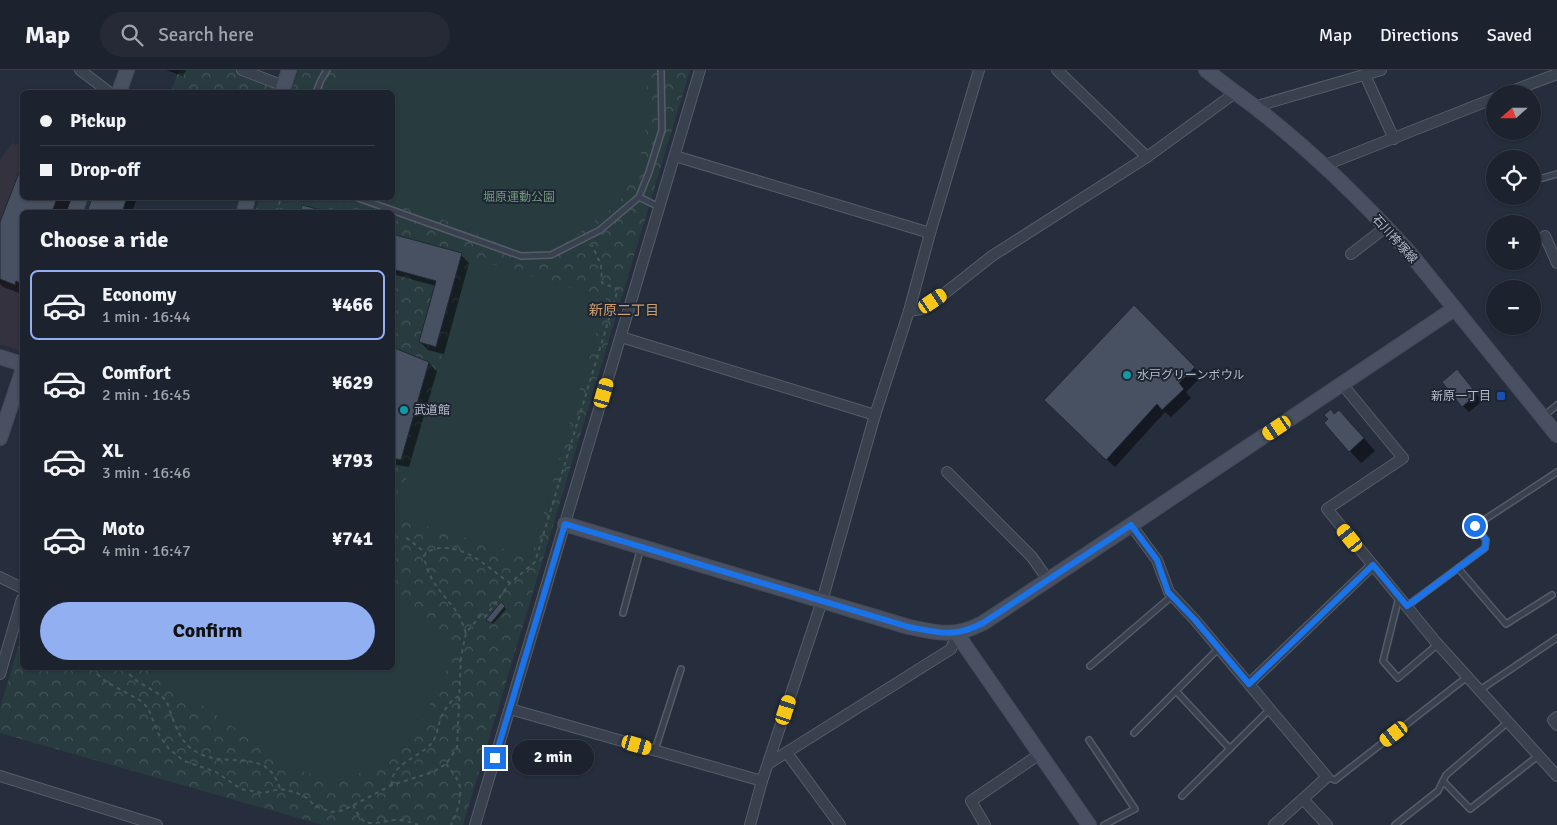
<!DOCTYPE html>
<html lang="en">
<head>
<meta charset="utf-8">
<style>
	:root { --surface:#1c222e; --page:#252a36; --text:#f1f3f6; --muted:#a0a4aa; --line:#3a3f4a; --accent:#92aff2 }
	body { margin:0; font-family:Signika,"Noto Sans JP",sans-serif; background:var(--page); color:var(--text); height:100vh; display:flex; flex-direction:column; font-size:19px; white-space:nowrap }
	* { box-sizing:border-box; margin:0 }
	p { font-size:16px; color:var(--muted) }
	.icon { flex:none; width:28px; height:28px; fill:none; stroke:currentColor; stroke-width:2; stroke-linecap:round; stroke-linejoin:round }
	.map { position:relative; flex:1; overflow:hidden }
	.drawer { position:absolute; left:20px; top:140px; width:375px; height:460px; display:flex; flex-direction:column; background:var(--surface); border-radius:8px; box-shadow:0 1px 4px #0004,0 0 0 1px var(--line) }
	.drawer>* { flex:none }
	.banner { position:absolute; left:20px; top:20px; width:375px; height:110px; border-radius:8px; box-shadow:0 1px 4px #0004,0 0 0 1px var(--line); display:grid; align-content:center; height:110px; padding:0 20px; background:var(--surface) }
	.needle { width:32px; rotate:249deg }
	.tools { position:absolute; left:1486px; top:15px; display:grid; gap:10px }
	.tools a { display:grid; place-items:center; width:55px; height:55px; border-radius:50%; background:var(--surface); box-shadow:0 1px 4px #0004,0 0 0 1px var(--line); font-size:25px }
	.end { position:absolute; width:22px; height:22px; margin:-11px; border:6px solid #1a73e8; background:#fff; box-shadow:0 0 0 2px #fff }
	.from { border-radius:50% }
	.bubble { position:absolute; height:35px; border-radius:18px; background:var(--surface); box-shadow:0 1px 4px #0004,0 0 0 1px var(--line); font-size:16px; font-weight:700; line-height:35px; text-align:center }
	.car { position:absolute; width:15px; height:30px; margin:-15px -8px; border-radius:6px; box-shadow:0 0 4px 1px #0007; background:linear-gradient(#f5c518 24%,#345 0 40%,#f5c518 0 76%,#345 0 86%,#f5c518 0) }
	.banner b { display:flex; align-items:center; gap:18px; height:48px; font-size:19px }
	.banner b+b { border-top:1px solid var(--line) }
	.banner i { width:12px; height:12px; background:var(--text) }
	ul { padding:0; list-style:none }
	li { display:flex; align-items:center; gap:15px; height:70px; margin:0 10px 8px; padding:0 10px; border:2px solid transparent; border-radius:8px }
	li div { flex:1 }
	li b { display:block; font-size:19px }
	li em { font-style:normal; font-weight:700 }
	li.on { border-color:var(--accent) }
	li>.icon { width:45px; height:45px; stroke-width:1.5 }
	h2 { padding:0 20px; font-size:22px; line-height:60px }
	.button { display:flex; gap:10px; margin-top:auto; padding:10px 20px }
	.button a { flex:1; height:58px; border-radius:30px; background:var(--accent); color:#111; font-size:20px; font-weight:700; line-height:58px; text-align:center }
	header { display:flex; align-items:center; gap:30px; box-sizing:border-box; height:70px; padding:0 25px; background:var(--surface); border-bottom:1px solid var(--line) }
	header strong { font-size:24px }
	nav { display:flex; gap:28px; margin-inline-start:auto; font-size:18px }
	.search { width:350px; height:45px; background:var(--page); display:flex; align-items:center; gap:12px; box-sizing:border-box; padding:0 18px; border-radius:28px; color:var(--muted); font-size:19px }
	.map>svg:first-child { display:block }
	.medical { fill:#35323f }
	.park { fill:url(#park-crowns) }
	.garden { fill:#283b3f }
	.shadow { fill:#0007 }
	.building { fill:#485162; stroke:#212835 }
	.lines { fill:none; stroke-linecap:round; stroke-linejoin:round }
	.lane-casing { stroke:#555c69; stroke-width:8 }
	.street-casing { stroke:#555c69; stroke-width:12 }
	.secondary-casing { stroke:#434a57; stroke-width:16 }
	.path { stroke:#46575c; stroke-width:2; stroke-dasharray:4 4; stroke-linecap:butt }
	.lane { stroke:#3a414e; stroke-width:5 }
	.street { stroke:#3a414e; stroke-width:10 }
	.secondary { stroke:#485061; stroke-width:14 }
	.route { stroke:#1a73e8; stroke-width:6 }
	.culture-dot { fill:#0f9aa8; stroke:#1f2633; stroke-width:2 }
	.transit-dot { fill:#1a4fb4; stroke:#1f2633; stroke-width:2 }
	.labels { text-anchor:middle; stroke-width:4; stroke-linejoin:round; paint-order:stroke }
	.park-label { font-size:12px; fill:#6f987c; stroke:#1f2633 }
	.street-label { font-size:12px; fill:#b6bcc9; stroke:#1f2633 }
	.poi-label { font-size:12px; fill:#b6bcc9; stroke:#1f2633; text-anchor:start }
	.neighbourhood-label { font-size:14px; fill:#cf9f6b; stroke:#1f2633 }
</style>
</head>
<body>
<header>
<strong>Map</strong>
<div class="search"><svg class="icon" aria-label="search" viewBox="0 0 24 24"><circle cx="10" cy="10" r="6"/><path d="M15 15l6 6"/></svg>Search here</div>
<nav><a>Map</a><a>Directions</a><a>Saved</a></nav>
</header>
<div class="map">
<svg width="1557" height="755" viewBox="0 0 1557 755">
	<defs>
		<pattern id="park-crowns" width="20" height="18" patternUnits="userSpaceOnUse" patternTransform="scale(1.25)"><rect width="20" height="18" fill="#283b3f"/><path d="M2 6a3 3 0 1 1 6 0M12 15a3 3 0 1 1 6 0" fill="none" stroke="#455559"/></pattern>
	</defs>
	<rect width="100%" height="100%" fill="#262e3e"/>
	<polygon class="medical" points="22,72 22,128 72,128 66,142 22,142 22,269 20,280 0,274 0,90 13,73 16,75"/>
	<g class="park">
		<polygon points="179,0 236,0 274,15 272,22 171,22"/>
		<polygon points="298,0 690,0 463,755 323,755 0,663 0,638 22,564 22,598 392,598 392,142 255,142 259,128 392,128 392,22 291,22"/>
	</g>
	<g class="garden">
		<polygon points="342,0 645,0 649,43 640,89 619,133 576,165 542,181 510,177 390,128 392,128 392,22 333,22 337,8"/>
		<polygon points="470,188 606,228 531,487 395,447"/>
		<path d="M393,517L450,569C450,573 452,579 451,584C450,595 440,612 435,623C428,639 420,655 409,669C380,707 335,715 292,698L166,610L151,598H392Z"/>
	</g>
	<g class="shadow">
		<polygon points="166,0 186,0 183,6"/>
		<polygon points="20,102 22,102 22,128 71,128 73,129 68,142 22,142 22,224 3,217 0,214 0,156"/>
		<polygon points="94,128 137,128 132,142 89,142"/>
		<polygon points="392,165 461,185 469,193 444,284 428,280 420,272 436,216 392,204"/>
		<polygon points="1134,237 1202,306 1186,322 1191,328 1171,347 1165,342 1115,397 1046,330"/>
		<polygon points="392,278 429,293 437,301 409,397 392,394"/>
		<polygon points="1463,306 1482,331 1469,342 1463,336"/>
		<polygon points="1335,345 1351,353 1375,381 1361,393 1350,381 1330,349"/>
		<polygon points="501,534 506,539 493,554 488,550"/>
	</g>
	<g class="building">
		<polygon points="20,100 22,101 22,128 57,128 52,142 22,142 22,214 16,211 15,215 0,209 0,152"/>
		<polygon points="92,128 127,128 122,142 87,142"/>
		<polygon points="302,135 328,142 300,142"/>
		<polygon points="392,164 462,183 436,277 419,272 436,211 392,199"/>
		<polygon points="1134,235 1195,297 1179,313 1184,319 1162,340 1157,334 1106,390 1044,330"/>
		<polygon points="392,277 429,292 401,390 392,388"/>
		<polygon points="1457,299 1477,324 1462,337 1442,312"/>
		<polygon points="1331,339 1334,344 1339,340 1364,368 1349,382 1324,353 1328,349 1324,345"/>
		<polygon points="501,532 505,536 491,553 486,550"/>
	</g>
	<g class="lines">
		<g class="lane-casing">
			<g id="lane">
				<polyline points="316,22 321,10 327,0"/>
				<polyline points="1532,111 1557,104"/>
				<polyline points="639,127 659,137"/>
				<polyline points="358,128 521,186 551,185 600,160 639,127 649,102 662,60 661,0"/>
				<polyline points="1544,346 1557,335"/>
				<polyline points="1458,498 1506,554 1552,525"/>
				<polyline points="1399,527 1383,591 1398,608 1438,574"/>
				<polyline points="1407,536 1485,478 1486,470 1475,456 1557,402"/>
				<polyline points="623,543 641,477"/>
				<polyline points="1090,596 1172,526"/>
				<polyline points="1480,620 1557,568"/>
				<polyline points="1176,621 1230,679"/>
				<polyline points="1134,663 1219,578"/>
				<polyline points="1089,670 1135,739 1104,755"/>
				<polyline points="655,680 681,599"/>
				<polyline points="1327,707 1335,710 1467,607"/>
				<polyline points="1443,711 1470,739 1538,686"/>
				<polyline points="1182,726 1270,639"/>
				<polyline points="1395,755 1438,721 1446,705 1508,652"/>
			</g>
		</g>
		<g class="street-casing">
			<g id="street">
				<polyline points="80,0 109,22"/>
				<polyline points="242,0 284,16"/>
				<polyline points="1057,0 1147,87"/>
				<polyline points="1365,5 1394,69"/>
				<polyline points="1504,24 1557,4"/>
				<polyline points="1254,37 1381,0"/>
				<polyline points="675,86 930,163"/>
				<polyline points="1323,96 1495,28"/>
				<polyline points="1545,166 1557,193"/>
				<polyline points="1351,184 1386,157"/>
				<polyline points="909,241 921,239 945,223 992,186 1147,87 1235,23"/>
				<polyline points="621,267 875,345"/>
				<polyline points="1342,314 1403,388 1327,439 1435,571 1557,706"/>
				<polyline points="947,402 1032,487 1048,510"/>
				<polyline points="1131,455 1157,490 1169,522 1195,550 1327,707 1274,755"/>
				<polyline points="0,507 22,518"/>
				<polyline points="0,604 22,529"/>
				<polyline points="1249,614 1373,495"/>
				<polyline points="510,639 762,711"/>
				<polyline points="1557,647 1553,650 1557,655"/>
				<polyline points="787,683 840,755"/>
				<polyline points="768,694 951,579 957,564"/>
				<polyline points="0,706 157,755"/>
				<polyline points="1303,729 1327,755"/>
				<polyline points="475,755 700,0"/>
				<polyline points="750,755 762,711 822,531 875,345 909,241 930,163 979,0"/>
				<polyline points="985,755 971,731 1040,684"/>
			</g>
		</g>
		<g class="secondary-casing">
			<g id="secondary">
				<path d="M1206,0C1222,13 1239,25 1255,37C1310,80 1362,130 1409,182L1557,365"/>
				<polyline points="119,22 127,0"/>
				<polyline points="282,22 289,0"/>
				<polyline points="75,142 80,128"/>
				<polyline points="244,142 248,128"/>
				<polyline points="0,287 22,294"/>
				<polyline points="0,368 22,302"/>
				<path d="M565,454L909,557C939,563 954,568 983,553L1131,455L1454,239"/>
				<polyline points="957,564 1089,755"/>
			</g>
		</g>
		<g class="path">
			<polyline points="276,142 281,128"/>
			<path d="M406,468C414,472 418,478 426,483"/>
			<path d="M466,563C463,556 461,547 456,541C442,522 428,511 424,486C427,481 434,478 441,478C469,477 488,498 510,513"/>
			<polyline points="92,598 96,603 105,611 141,631 148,638 159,665 169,679 184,691 216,702 241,719 263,723 280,719 295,722 307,728 315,736 331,742 344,740 392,715 433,702 446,694 457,678 461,587 466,563 481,545 485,547 510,513 535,492 618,219 602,213 601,195 592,175"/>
			<path d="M124,598C128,602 132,608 137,611C146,617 159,622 166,631C168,634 170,640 171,645C179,664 183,677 203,685C232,697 268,678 280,719"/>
			<path d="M446,694C450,699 455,705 458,711C464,723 457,743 451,755"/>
			<path d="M392,715C389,695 419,687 430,675C436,669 437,661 439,654C441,644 450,630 459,626"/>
			<path d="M353,735C356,741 360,749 365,752C374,755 384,751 394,750C402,749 410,752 418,755"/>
		</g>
		<use href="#lane" class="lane"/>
		<use href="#street" class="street"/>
		<use href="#secondary" class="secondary"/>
	</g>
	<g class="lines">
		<path class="route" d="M495,688L565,454L909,557C940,563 954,568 983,553L1131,455L1157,490L1168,522L1195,550L1249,614L1373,495L1407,536L1485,478L1486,470L1475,456"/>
	</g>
	<g class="culture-dot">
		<circle cx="1127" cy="305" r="5"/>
		<circle cx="404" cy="340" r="5"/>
	</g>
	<rect class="transit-dot" x="1496" y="321" width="10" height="10" rx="2.5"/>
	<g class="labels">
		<g class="park-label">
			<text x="519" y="131">堀原運動公園</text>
		</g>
		<g class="street-label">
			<text transform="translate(1395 169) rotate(48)" y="4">石川袴塚線</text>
		</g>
		<g class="poi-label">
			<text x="1137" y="309">水戸グリーンボウル</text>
			<text x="1491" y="330" text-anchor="end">新原一丁目</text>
			<text x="414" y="344">武道館</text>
		</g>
		<g class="neighbourhood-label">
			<text x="624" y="245">新原二丁目</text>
		</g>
	</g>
</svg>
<div class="tools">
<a><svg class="needle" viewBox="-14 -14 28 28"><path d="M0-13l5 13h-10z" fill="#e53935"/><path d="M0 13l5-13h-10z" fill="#a0a4aa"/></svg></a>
<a><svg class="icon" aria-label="locate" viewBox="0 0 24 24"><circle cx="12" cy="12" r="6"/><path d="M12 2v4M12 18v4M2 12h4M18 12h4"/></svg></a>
<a>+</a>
<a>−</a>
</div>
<i class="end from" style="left:1475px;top:456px"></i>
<i class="end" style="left:495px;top:688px"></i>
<div class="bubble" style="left:512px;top:670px;width:82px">2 min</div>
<i class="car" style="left:933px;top:231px;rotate:56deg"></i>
<i class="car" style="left:604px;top:323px;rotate:16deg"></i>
<i class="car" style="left:1277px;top:358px;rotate:236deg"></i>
<i class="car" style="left:1350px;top:468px;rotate:321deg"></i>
<i class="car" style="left:786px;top:640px;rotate:18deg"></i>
<i class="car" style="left:1394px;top:664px;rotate:232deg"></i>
<i class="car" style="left:637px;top:675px;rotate:106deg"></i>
<div class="banner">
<b><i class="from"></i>Pickup</b>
<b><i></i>Drop-off</b>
</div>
<section class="drawer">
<h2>Choose a ride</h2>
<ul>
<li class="on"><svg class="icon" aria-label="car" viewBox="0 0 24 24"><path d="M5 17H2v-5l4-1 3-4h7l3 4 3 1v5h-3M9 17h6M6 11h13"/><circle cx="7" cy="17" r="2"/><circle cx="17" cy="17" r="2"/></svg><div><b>Economy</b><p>1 min · 16:44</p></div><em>¥466</em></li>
<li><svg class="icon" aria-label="car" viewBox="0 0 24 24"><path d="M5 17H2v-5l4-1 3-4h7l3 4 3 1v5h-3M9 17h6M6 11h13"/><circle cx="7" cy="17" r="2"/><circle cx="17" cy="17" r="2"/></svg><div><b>Comfort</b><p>2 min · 16:45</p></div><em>¥629</em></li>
<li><svg class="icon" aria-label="car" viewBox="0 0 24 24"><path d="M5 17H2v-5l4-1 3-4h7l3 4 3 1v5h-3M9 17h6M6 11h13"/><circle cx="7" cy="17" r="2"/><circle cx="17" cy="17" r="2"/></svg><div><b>XL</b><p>3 min · 16:46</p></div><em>¥793</em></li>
<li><svg class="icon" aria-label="car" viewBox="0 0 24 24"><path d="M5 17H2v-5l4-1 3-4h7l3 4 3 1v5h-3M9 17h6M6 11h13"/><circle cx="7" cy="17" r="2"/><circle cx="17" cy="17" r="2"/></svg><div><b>Moto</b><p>4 min · 16:47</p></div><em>¥741</em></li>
</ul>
<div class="button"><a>Confirm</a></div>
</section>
</div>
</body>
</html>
